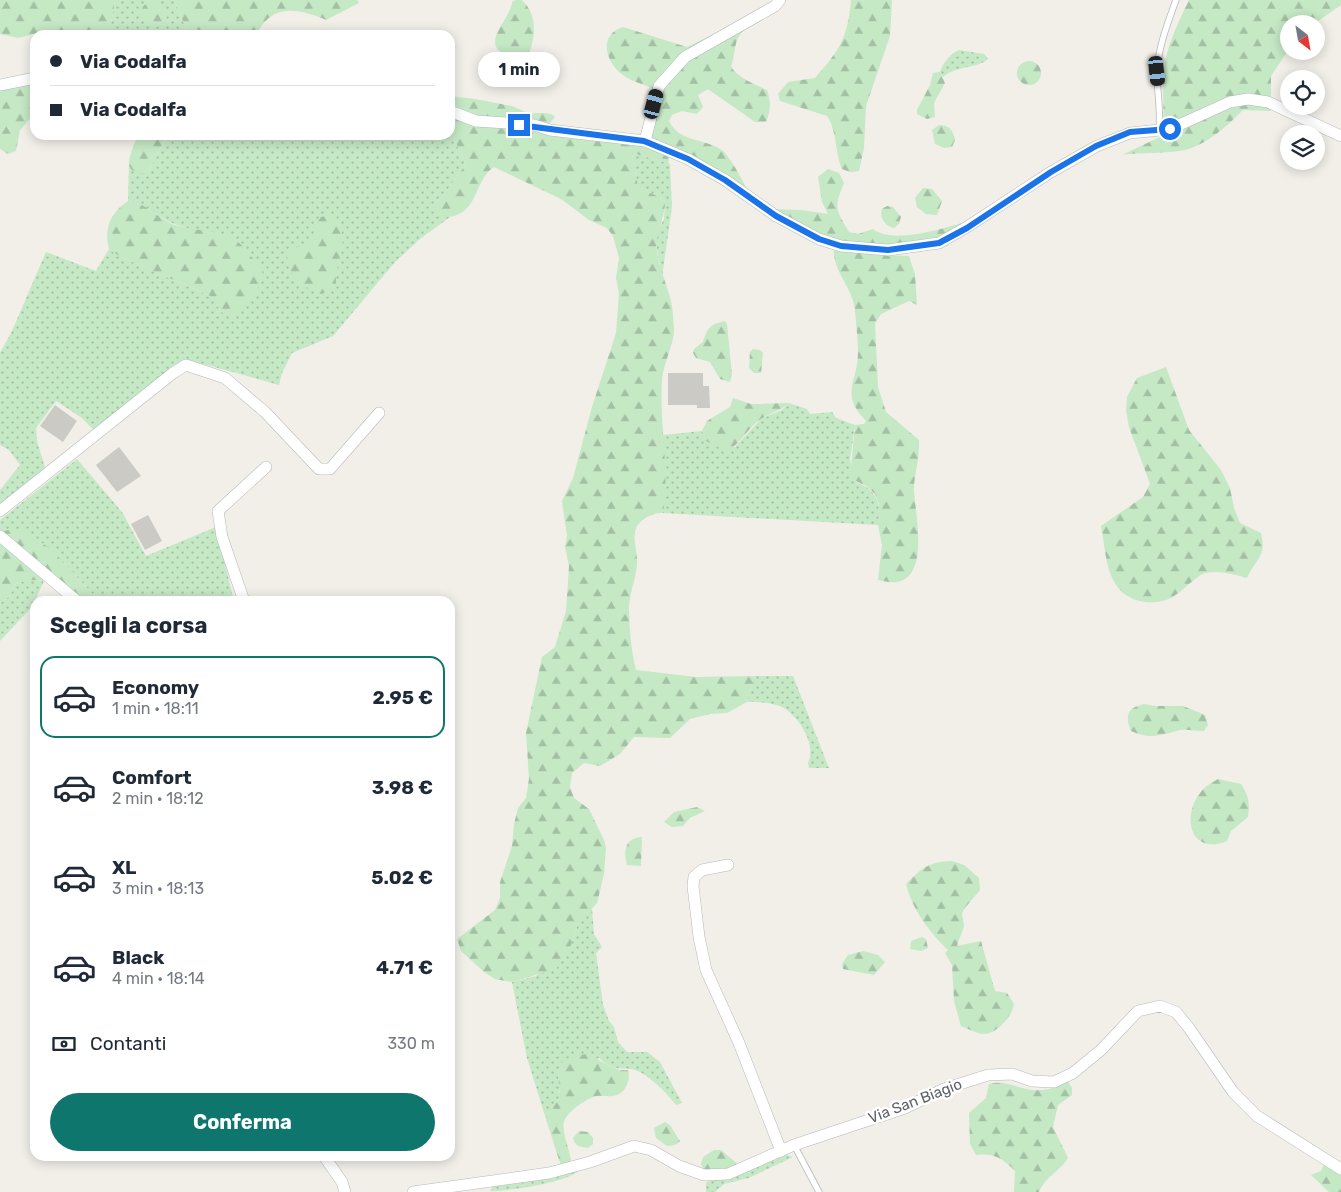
<!DOCTYPE html>
<html lang="it">
<head>
<meta charset="utf-8">
<style>
	:root { --surface:#fff; --page:#f6f6f7; --text:#1f2937; --muted:#747a83; --line:#e0e1e3; --accent:#0f766e }
	body { margin:0; font-family:Rubik,sans-serif; background:var(--page); color:var(--text); height:100vh; display:flex; flex-direction:column; font-size:19px; white-space:nowrap }
	* { box-sizing:border-box; margin:0 }
	p { font-size:16px; color:var(--muted) }
	.icon { flex:none; width:28px; height:28px; fill:none; stroke:currentColor; stroke-width:2; stroke-linecap:round; stroke-linejoin:round }
	.map { position:relative; flex:1; overflow:hidden }
	.details { position:absolute; left:30px; top:596px; width:425px; height:565px; display:flex; flex-direction:column; background:var(--surface); border-radius:15px; box-shadow:0 2px 12px #0003 }
	.details>* { flex:none }
	.banner { position:absolute; left:30px; top:30px; width:425px; height:110px; border-radius:15px; box-shadow:0 2px 12px #0003; display:grid; align-content:center; height:110px; padding:0 20px; background:var(--surface) }
	.needle { width:32px; rotate:149deg }
	.fabs { position:absolute; left:1280px; top:15px; display:grid; gap:10px }
	.fabs a { display:grid; place-items:center; width:45px; height:45px; border-radius:50%; background:var(--surface); box-shadow:0 2px 12px #0003; font-size:25px }
	.end { position:absolute; width:22px; height:22px; margin:-11px; border:6px solid #1a73e8; background:#fff; box-shadow:0 0 0 2px #fff }
	.from { border-radius:50% }
	.bubble { position:absolute; height:35px; border-radius:18px; background:var(--surface); box-shadow:0 2px 12px #0003; font-size:16px; font-weight:700; line-height:35px; text-align:center }
	.car { position:absolute; width:15px; height:30px; margin:-15px -8px; border-radius:6px; box-shadow:0 0 4px 1px #0007; background:linear-gradient(#222 24%,#8ab4d8 0 40%,#222 0 76%,#8ab4d8 0 86%,#222 0) }
	.banner b { display:flex; align-items:center; gap:18px; height:48px; font-size:19px }
	.banner b+b { border-top:1px solid var(--line) }
	.banner i { width:12px; height:12px; background:var(--text) }
	ul { padding:0; list-style:none }
	li { display:flex; align-items:center; gap:15px; height:82px; margin:0 10px 8px; padding:0 10px; border:2px solid transparent; border-radius:15px }
	li div { flex:1 }
	li b { display:block; font-size:19px }
	li em { font-style:normal; font-weight:700 }
	li.current { border-color:var(--accent) }
	li>.icon { width:45px; height:45px; stroke-width:1.5 }
	h2 { padding:0 20px; font-size:22px; line-height:60px }
	.pay { display:flex; align-items:center; gap:12px; height:55px; padding:0 20px; font-size:19px }
	.pay p { margin-inline-start:auto }
	.action { display:flex; gap:10px; margin-top:auto; padding:10px 20px }
	.action a { flex:1; height:58px; border-radius:30px; background:var(--accent); color:#fff; font-size:20px; font-weight:700; line-height:58px; text-align:center }
	.map>svg:first-child { display:block }
	.grass { fill:url(#grass-dots) }
	.forest { fill:url(#forest-firs) }
	.building { fill:#cccac5 }
	.lines { fill:none; stroke-linecap:round; stroke-linejoin:round }
	.service-casing { stroke:#b5b8bc; stroke-width:7 }
	.minor-casing { stroke:#b5b8bc; stroke-width:12 }
	.service { stroke:#fff; stroke-width:5.5 }
	.minor { stroke:#fff; stroke-width:11 }
	.route { stroke:#1a73e8; stroke-width:6 }
	.labels { text-anchor:middle; stroke-width:5; stroke-linejoin:round; paint-order:stroke }
	.street-label { font-size:15px; fill:#5f6368; stroke:#fff }
</style>
</head>
<body>
<div class="map">
<svg width="1341" height="1192" viewBox="0 0 1341 1192">
	<defs>
		<pattern id="grass-dots" width="8" height="8" patternUnits="userSpaceOnUse" patternTransform="scale(1.25)"><rect width="8" height="8" fill="#c5e8c5"/><path d="M2 2h.1M6 6h.1" fill="none" stroke="#a3c0a4" stroke-width="1.8" stroke-linecap="round"/></pattern>
		<pattern id="forest-firs" width="22" height="20" patternUnits="userSpaceOnUse" patternTransform="scale(1.25)"><rect width="22" height="20" fill="#c5e8c5"/><path d="M5 1l3.5 6h-7zM16 11l3.5 6h-7z" fill="#a3c0a4"/></pattern>
	</defs>
	<rect width="100%" height="100%" fill="#f1efe8"/>
	<g class="grass">
		<polygon points="115,0 174,0 189,35 109,35"/>
		<path d="M959,50L984,54L988,59C977,69 957,65 943,77L940,72C942,64 951,53 959,50Z"/>
		<path d="M168,135H448L456,143L466,164L437,204L440,217H450L420,239L395,262L333,336L292,353L282,373L279,385L189,360L180,364L95,431L82,418L56,401L36,428L37,441L46,471L0,509V490L20,465L9,450L0,445V353L12,331L46,252L96,271L109,249L119,256L210,296L223,313L232,238C212,233 191,231 172,223C157,217 144,202 128,201L129,162L130,167L143,173L150,168Z"/>
		<polygon points="632,153 669,163 670,166 672,207 662,277 657,249 657,232 664,219 665,202 657,196 638,187"/>
		<path d="M789,403L807,409L810,414L832,412L836,418L855,425L850,460L856,482C877,490 882,504 878,525L663,513V435L702,431L706,441L735,447L762,418L782,410Z"/>
		<polygon points="77,459 122,512 146,556 216,527 234,601 99,601 65,564 0,533 0,520"/>
		<polygon points="29,579 44,581 32,607 0,641 0,603 10,596 14,585"/>
		<path d="M754,676H793L829,768H809L808,763C817,745 799,716 782,707C772,702 758,702 747,702Z"/>
		<path d="M592,908L594,934L602,947L596,953L603,1005L609,1021L614,1027L618,1042L627,1052H647L660,1062L682,1103L676,1105C668,1094 646,1071 631,1069C615,1068 613,1070 599,1058L558,1071L560,1097L546,1119L527,1058L512,982L536,976L570,948L578,923Z"/>
		<polygon points="784,1154 793,1157 749,1178 724,1184 715,1192 706,1192 706,1182 725,1178"/>
		<path d="M581,1169C571,1182 505,1192 490,1191L492,1187L555,1178Z"/>
	</g>
	<g class="forest">
		<polygon points="0,0 115,0 109,35 43,35 41,32 18,38 0,34"/>
		<path d="M174,0H357L359,3L326,20C299,8 270,3 257,35H189Z"/>
		<path d="M516,0H522C539,16 535,40 527,59C517,61 512,58 504,54C480,42 512,17 512,2Z"/>
		<path d="M851,0H892L890,36L866,106L864,148L859,171L850,172L842,169C835,153 837,130 827,116L780,101L778,94L788,82L815,78C839,51 848,38 851,0Z"/>
		<path d="M1189,0H1341V5L1314,24H1289V49L1271,76V111L1243,110C1227,126 1208,144 1185,150C1167,154 1141,152 1122,155L1162,136C1166,114 1161,92 1164,70C1166,47 1179,21 1189,0Z"/>
		<circle cx="154" cy="14" r="13"/>
		<path d="M755,14V24C731,35 738,46 731,67C740,79 754,84 767,90C771,102 771,110 766,122H755L708,89L698,95L703,107L697,114L682,111L672,115L669,121C679,143 707,138 723,151C730,157 746,185 749,195L646,140L655,90C645,84 632,82 623,75C605,63 598,34 623,27L687,47Z"/>
		<circle cx="1029" cy="73" r="12"/>
		<polygon points="940,72 945,83 934,103 935,117 927,119 917,114 917,110 930,85 933,73"/>
		<polygon points="35,83 35,113 20,130 16,151 8,154 0,149 0,90"/>
		<path d="M450,97C471,97 490,102 511,106C517,107 523,112 529,113C538,114 549,111 555,117L549,124L482,119L450,107Z"/>
		<path d="M450,117L629,140L668,153L669,163L632,153L638,187L657,196L665,202C665,219 655,233 657,250C659,270 667,284 671,301C673,310 673,319 674,328C675,343 663,363 662,380C659,424 670,469 663,513C654,512 642,518 637,526C631,537 638,552 637,564C636,578 630,592 629,606C629,627 631,650 636,670L696,677L754,676L747,702L727,713L710,714L690,719L670,738L634,737L620,754L600,766L584,763L572,773L570,787L574,798L589,809L604,840L606,848L604,874L597,903L578,923L570,948L556,969L512,982L495,979L484,972L461,951L457,939L495,910L500,898V882L512,846L514,824L518,808L526,798L529,779L526,733L542,657L555,647L566,611L569,566L565,547L567,536L562,501L573,478L592,407L616,333L619,293L616,278L619,258L613,236L607,228L589,220L561,199L494,167C473,179 480,220 440,217L435,211L437,204L466,164L456,143L448,135Z"/>
		<path d="M939,125C949,125 953,130 955,140L952,147L944,148L935,144L932,130Z"/>
		<path d="M138,135H168C161,145 157,157 151,166C148,171 143,174 137,172C120,169 135,145 138,135Z"/>
		<path d="M828,169L839,173L844,183C834,208 835,208 849,232L858,234L873,229C893,245 945,228 968,221L938,241L905,245L861,246L832,240L773,209L801,210L828,214L822,202L818,177Z"/>
		<polygon points="923,188 932,189 942,201 937,215 926,214 917,207 915,198"/>
		<path d="M128,201C144,202 157,217 172,224C188,230 222,231 233,238C245,246 256,262 263,274L256,294L232,318L223,313L210,296L119,256L109,249C104,228 110,213 128,201Z"/>
		<path d="M887,206L893,207L901,217L899,224L894,228C886,227 879,217 882,209Z"/>
		<path d="M330,215L337,218C351,248 334,259 336,288L321,294C301,286 287,276 287,252C300,245 317,241 314,224L321,217Z"/>
		<path d="M834,249L877,255L909,256L915,274L917,305L909,301L881,314L875,323L878,387L886,412L919,440C920,459 914,474 914,490C915,514 930,576 897,582C891,583 884,581 878,580L882,545L878,525L879,504L875,494L866,486L850,478L855,425L864,424L866,421C839,394 858,382 858,353C858,339 856,324 855,310C853,288 832,270 834,249Z"/>
		<path d="M725,321L727,324L732,375L730,382L720,379L710,362L696,358L693,353L694,349L703,342C708,327 709,325 725,321Z"/>
		<polygon points="753,349 760,350 763,353 761,373 754,373 749,368 750,352"/>
		<path d="M1166,367L1189,430L1221,470L1230,488L1234,508L1240,523L1261,533C1267,557 1256,558 1247,578C1233,574 1219,570 1205,573C1196,576 1181,593 1171,598C1163,602 1153,603 1145,602C1105,596 1107,556 1101,526L1143,497L1150,484L1129,427L1126,411L1127,397L1137,378Z"/>
		<path d="M733,398L751,404L789,403C780,412 770,412 761,419C747,428 741,445 726,451L706,441L702,431L707,421L730,407Z"/>
		<path d="M8,530L24,531L51,549L99,601H64C53,578 36,576 14,585L10,596L0,603V533Z"/>
		<path d="M1144,704L1155,706H1183L1205,715L1208,725L1204,731C1196,731 1187,729 1180,730C1161,735 1150,740 1131,731C1125,715 1127,708 1144,704Z"/>
		<path d="M1218,779L1241,784C1249,796 1250,803 1248,817L1231,831L1227,841C1191,856 1181,817 1200,793C1205,786 1211,783 1218,779Z"/>
		<polygon points="697,807 705,811 690,818 683,826 672,827 664,822 674,812"/>
		<path d="M642,837L641,866L627,865C623,851 625,838 642,837Z"/>
		<path d="M952,861L964,865L979,878L980,890L964,909L962,914L964,926L957,946L981,941L995,991L1007,993L1014,1004C1012,1016 998,1033 984,1034C977,1034 967,1028 961,1026L954,1001L952,965L945,953L948,950C930,933 912,909 906,884C922,868 928,862 952,861Z"/>
		<polygon points="922,937 926,939 928,948 921,951 910,949 911,941"/>
		<polygon points="863,951 878,955 885,962 874,975 843,969 842,964 848,955"/>
		<path d="M586,1054C602,1059 612,1072 628,1070C631,1081 625,1095 612,1096C607,1097 602,1095 597,1096C586,1098 567,1112 564,1122C561,1129 570,1151 571,1161L570,1163L561,1166L546,1119L560,1097L558,1071L564,1059Z"/>
		<path d="M1068,1081L1072,1088V1095L1058,1105L1053,1127L1068,1158C1059,1172 1046,1176 1039,1192H1014L1015,1171C1002,1158 994,1153 976,1155L970,1144L969,1113L986,1098L989,1084C1008,1079 1022,1092 1041,1090C1051,1090 1059,1085 1068,1081Z"/>
		<polygon points="665,1122 670,1125 680,1141 675,1145 667,1146 656,1138 654,1128"/>
		<path d="M579,1131L588,1132L593,1138V1144L588,1148C580,1147 575,1146 573,1138Z"/>
		<polygon points="714,1150 721,1150 740,1166 724,1172 704,1170 701,1164 703,1157"/>
		<polygon points="1324,1164 1341,1174 1341,1192 1329,1192 1311,1175 1321,1171"/>
	</g>
	<g class="building">
		<polygon points="668,373 703,373 703,386 709,386 710,408 697,408 697,405 668,405"/>
		<polygon points="55,405 77,421 63,442 40,426"/>
		<polygon points="119,447 141,476 117,492 96,465"/>
		<polygon points="148,515 162,541 145,550 131,524"/>
	</g>
	<g class="lines">
		<g class="service-casing">
			<g id="service">
				<path d="M1159,130C1161,109 1157,92 1157,72C1158,48 1168,22 1176,0"/>
				<polyline points="794,1145 819,1192"/>
			</g>
		</g>
		<g class="minor-casing">
			<g id="minor">
				<polyline points="0,85 35,78"/>
				<polyline points="450,111 476,121 534,125 550,130 645,141 688,159 725,180 776,216 819,239 841,246 888,250 939,243 967,227 1051,172 1097,146 1130,133 1170,129 1230,102 1248,99 1268,102 1341,136"/>
				<polyline points="645,141 659,86 685,57 775,6 780,0"/>
				<polyline points="0,511 173,373 186,365 225,378 265,412 319,469 330,469 379,413"/>
				<polyline points="0,536 77,601"/>
				<polyline points="244,601 222,537 218,511 266,467"/>
				<polyline points="728,865 702,870 694,877 693,886 699,937 706,970 739,1043 781,1151"/>
				<polyline points="324,1156 342,1182 345,1192"/>
				<polyline points="413,1192 549,1173 590,1162 634,1146 651,1150 679,1166 704,1175 728,1174 794,1145 905,1108 944,1089 988,1075 1012,1074 1032,1081 1054,1082 1073,1073 1101,1050 1138,1011 1160,1006 1176,1012 1189,1028 1233,1092 1257,1116 1341,1169"/>
			</g>
		</g>
		<use href="#service" class="service"/>
		<use href="#minor" class="minor"/>
	</g>
	<g class="lines">
		<polyline class="route" points="519,125 644,141 688,159 725,180 776,216 819,239 841,246 888,250 939,243 967,228 1051,172 1096,146 1130,132 1170,129"/>
	</g>
	<g class="labels">
		<g class="street-label">
			<text transform="translate(915 1101) rotate(-21)" y="5">Via San Biagio</text>
		</g>
	</g>
</svg>
<div class="fabs">
<a><svg class="needle" viewBox="-14 -14 28 28"><path d="M0-13l5 13h-10z" fill="#e53935"/><path d="M0 13l5-13h-10z" fill="#747a83"/></svg></a>
<a><svg class="icon" aria-label="locate" viewBox="0 0 24 24"><circle cx="12" cy="12" r="6"/><path d="M12 2v4M12 18v4M2 12h4M18 12h4"/></svg></a>
<a><svg class="icon" aria-label="layers" viewBox="0 0 24 24"><path d="M12 4l9 5-9 5-9-5zM3 14l9 5 9-5"/></svg></a>
</div>
<i class="end from" style="left:1170px;top:129px"></i>
<i class="end" style="left:519px;top:125px"></i>
<div class="bubble" style="left:478px;top:52px;width:82px">1 min</div>
<i class="car" style="left:1157px;top:71px;rotate:174deg"></i>
<i class="car" style="left:654px;top:104px;rotate:15deg"></i>
<div class="banner">
<b><i class="from"></i>Via Codalfa</b>
<b><i></i>Via Codalfa</b>
</div>
<section class="details">
<h2>Scegli la corsa</h2>
<ul>
<li class="current"><svg class="icon" aria-label="car" viewBox="0 0 24 24"><path d="M5 17H2v-5l4-1 3-4h7l3 4 3 1v5h-3M9 17h6M6 11h13"/><circle cx="7" cy="17" r="2"/><circle cx="17" cy="17" r="2"/></svg><div><b>Economy</b><p>1 min · 18:11</p></div><em>2.95 €</em></li>
<li><svg class="icon" aria-label="car" viewBox="0 0 24 24"><path d="M5 17H2v-5l4-1 3-4h7l3 4 3 1v5h-3M9 17h6M6 11h13"/><circle cx="7" cy="17" r="2"/><circle cx="17" cy="17" r="2"/></svg><div><b>Comfort</b><p>2 min · 18:12</p></div><em>3.98 €</em></li>
<li><svg class="icon" aria-label="car" viewBox="0 0 24 24"><path d="M5 17H2v-5l4-1 3-4h7l3 4 3 1v5h-3M9 17h6M6 11h13"/><circle cx="7" cy="17" r="2"/><circle cx="17" cy="17" r="2"/></svg><div><b>XL</b><p>3 min · 18:13</p></div><em>5.02 €</em></li>
<li><svg class="icon" aria-label="car" viewBox="0 0 24 24"><path d="M5 17H2v-5l4-1 3-4h7l3 4 3 1v5h-3M9 17h6M6 11h13"/><circle cx="7" cy="17" r="2"/><circle cx="17" cy="17" r="2"/></svg><div><b>Black</b><p>4 min · 18:14</p></div><em>4.71 €</em></li>
</ul>
<div class="pay"><svg class="icon" aria-label="cash" viewBox="0 0 24 24"><path d="M3 7h18v10H3z"/><circle cx="12" cy="12" r="2"/></svg>Contanti<p>330 m</p></div>
<div class="action"><a>Conferma</a></div>
</section>
</div>
</body>
</html>
